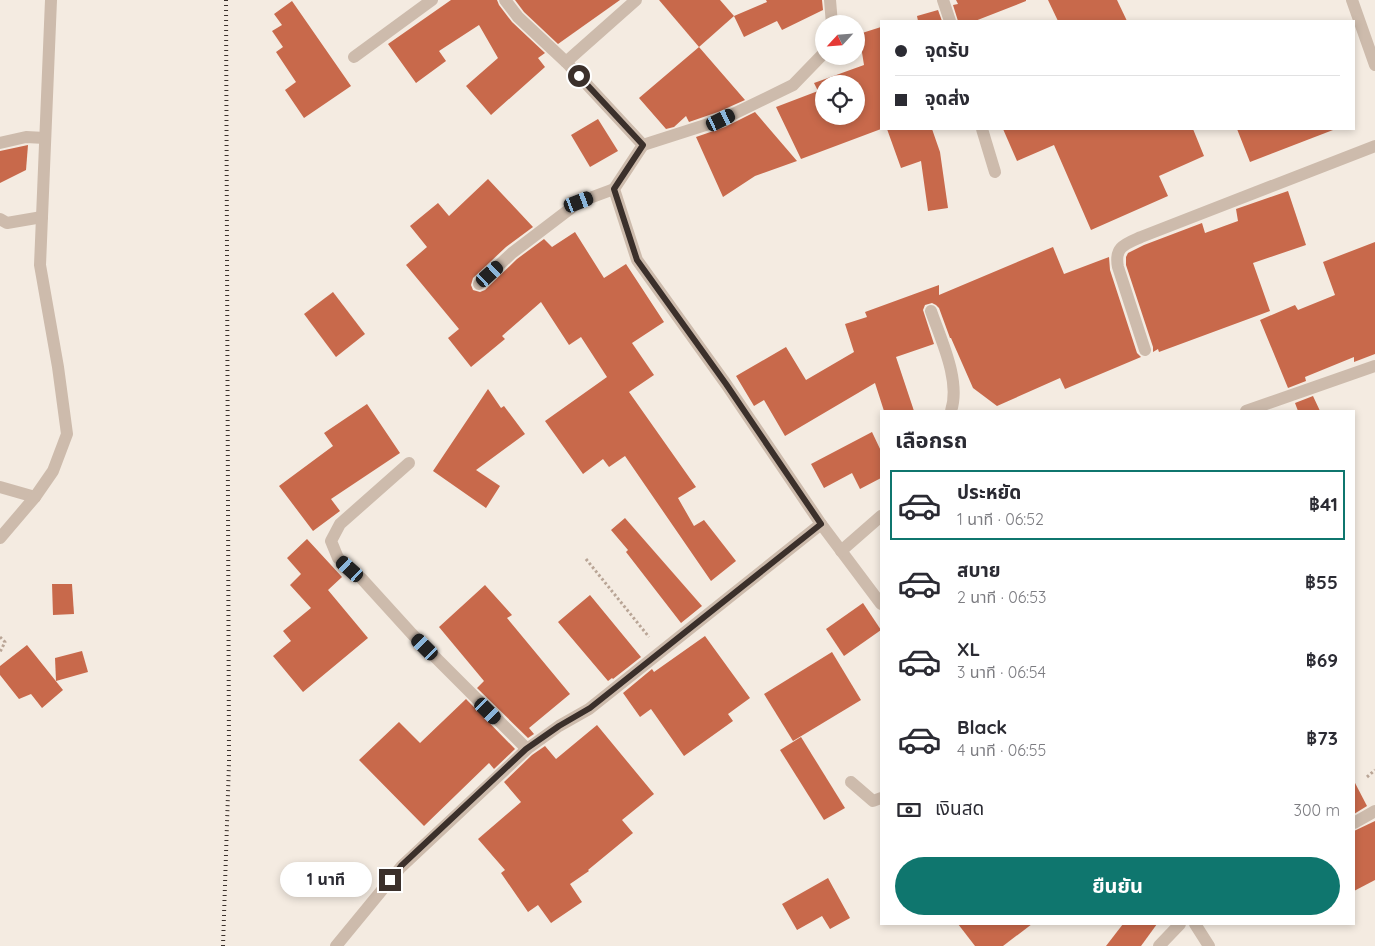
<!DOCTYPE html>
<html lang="th">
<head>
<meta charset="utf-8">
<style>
	:root { --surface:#fff; --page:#f7f7f7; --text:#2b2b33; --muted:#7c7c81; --line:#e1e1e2; --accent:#0f766e }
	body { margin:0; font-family:Quicksand,"Noto Sans Thai",sans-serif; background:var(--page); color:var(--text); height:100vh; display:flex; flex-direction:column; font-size:19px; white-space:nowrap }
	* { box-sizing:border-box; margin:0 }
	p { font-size:16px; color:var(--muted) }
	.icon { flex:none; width:28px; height:28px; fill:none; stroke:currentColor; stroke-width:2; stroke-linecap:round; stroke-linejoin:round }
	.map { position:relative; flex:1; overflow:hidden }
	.sheet { position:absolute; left:880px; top:410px; width:475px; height:515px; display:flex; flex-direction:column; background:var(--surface); border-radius:0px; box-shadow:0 2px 8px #0003 }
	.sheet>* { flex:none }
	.hud { position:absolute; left:880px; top:20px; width:475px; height:110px; border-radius:0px; box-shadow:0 2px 8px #0003; display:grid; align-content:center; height:110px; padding:0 15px; background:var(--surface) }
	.needle { width:32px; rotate:244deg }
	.fabs { position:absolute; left:815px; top:15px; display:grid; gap:10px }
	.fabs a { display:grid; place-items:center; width:50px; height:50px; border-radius:50%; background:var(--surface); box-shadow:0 2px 8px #0003; font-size:25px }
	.end { position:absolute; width:22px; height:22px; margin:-11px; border:6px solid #3b302b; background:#fff; box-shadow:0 0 0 2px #fff }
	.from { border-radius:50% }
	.bubble { position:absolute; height:35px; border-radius:18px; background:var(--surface); box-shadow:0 2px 8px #0003; font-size:16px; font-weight:700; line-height:35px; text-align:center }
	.car { position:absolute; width:15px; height:30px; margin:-15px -8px; border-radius:6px; box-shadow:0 0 4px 1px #0007; background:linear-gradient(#222 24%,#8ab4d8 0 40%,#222 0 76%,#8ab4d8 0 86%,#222 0) }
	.hud b { display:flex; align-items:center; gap:18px; height:48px; font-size:19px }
	.hud b+b { border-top:1px solid var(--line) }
	.hud i { width:12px; height:12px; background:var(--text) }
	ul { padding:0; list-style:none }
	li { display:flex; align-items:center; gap:15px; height:70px; margin:0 10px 8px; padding:0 5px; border:2px solid transparent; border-radius:0px }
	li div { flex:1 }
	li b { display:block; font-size:19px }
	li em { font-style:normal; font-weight:700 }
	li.current { border-color:var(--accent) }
	li>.icon { width:45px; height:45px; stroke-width:1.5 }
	h2 { padding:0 15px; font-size:22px; line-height:60px }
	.pay { display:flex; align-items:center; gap:12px; height:55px; padding:0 15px; font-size:19px }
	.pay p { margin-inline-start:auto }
	.cta { display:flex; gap:10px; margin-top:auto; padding:10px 15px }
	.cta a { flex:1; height:58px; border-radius:30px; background:var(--accent); color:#fff; font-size:20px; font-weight:700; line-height:58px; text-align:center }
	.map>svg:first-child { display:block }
	.building { fill:#c8694b; fill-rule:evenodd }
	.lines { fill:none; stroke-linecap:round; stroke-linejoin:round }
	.path { stroke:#b9a596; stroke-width:3; stroke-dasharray:2.5 2.5; stroke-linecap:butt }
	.minor { stroke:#cdbbac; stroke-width:12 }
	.rail { stroke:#3b302b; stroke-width:4; stroke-dasharray:1 4; stroke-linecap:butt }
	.route { stroke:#3b302b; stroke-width:6 }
</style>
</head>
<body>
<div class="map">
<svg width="1375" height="946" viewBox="0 0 1375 946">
	<rect width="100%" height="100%" fill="#f4ebe1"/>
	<g class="building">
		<polygon points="451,0 497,0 499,5 512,22 545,53 538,58 545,67 491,115 466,86 498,58 479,25 439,51 446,61 416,83 388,44"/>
		<polygon points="515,0 620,0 558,44 524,12"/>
		<polygon points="659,0 720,0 734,16 699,47"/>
		<polygon points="766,0 822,0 823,10 782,30 777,21 744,37 734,16 767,2"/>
		<polygon points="956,0 1026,0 1026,1 975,21 958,21 953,5 958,4"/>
		<polygon points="1048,0 1117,0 1127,21 1058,21"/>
		<polygon points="292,1 351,86 304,118 285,90 296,82 276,52 283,47 272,31 282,25 274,14"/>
		<polygon points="938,10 942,21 918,21 917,16"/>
		<path d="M881,27V129L801,159L776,107L818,91L814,83L864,65L859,34ZM824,84H856V116H824Z"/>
		<polygon points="699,47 745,100 718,112 689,122 686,116 674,127 666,129 639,98"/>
		<polygon points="755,112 797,161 755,176 723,197 696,137 725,127"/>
		<polygon points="598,119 618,151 590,167 571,135"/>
		<polygon points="887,129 932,129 940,152 948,208 928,211 921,161 901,168"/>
		<polygon points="1003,129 1193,129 1204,156 1159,176 1168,196 1091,230 1054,145 1017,161"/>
		<polygon points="1237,129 1333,129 1333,130 1250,162"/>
		<polygon points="28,145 26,170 0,183 0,151"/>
		<polygon points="488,179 533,227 506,247 473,278 471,285 473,290 480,292 485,290 517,259 544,239 552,247 575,232 604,278 626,264 664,322 632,343 654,375 629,392 696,487 678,498 694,526 704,520 736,561 711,581 625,456 609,467 603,459 583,474 545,421 607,377 581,337 569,345 541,302 502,336 505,339 471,367 448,338 459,329 406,265 427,247 410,226 438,203 449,216"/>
		<polygon points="1288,191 1306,245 1253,263 1270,311 1159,352 1158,349 1153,352 1153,347 1126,265 1126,257 1128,253 1144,245 1202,223 1205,233 1238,221 1236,209"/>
		<polygon points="1375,242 1375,354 1354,362 1354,357 1305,377 1306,381 1288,388 1260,320 1295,305 1298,310 1335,295 1323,262"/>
		<polygon points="1053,247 1064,274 1109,257 1110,270 1137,353 1141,357 1065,389 1060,378 997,406 973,388 951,338 950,338 939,308 936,305 932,303 925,305 923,310 934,344 896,357 914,411 884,411 875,383 785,436 764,400 754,406 736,376 786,347 806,380 854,352 845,324 867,317 865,312 939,285 939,295"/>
		<polygon points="333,292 365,334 336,357 304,314"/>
		<polygon points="488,389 501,408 504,406 525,434 476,470 500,486 486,508 433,471"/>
		<polygon points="1313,396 1320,411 1298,411 1295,403"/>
		<polygon points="367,404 400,453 331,499 340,511 313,531 279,486 333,446 324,433"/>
		<polygon points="872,432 881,451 881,478 860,489 852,473 824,488 811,464"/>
		<polygon points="625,518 702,606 681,623 626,552 628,550 611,530"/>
		<polygon points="307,539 342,577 328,590 368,638 303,692 273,656 291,641 283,631 311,608 290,585 301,574 287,558"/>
		<polygon points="52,584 72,584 74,614 53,615"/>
		<polygon points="485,585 512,615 507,618 570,694 529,728 534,734 528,738 477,688 484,681 439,627"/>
		<polygon points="590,595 641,657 613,679 612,678 608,681 558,622"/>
		<polygon points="863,603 881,630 844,656 826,629"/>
		<polygon points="705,636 750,698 728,714 733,721 684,756 651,709 640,717 623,693 652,669 654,672"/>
		<polygon points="27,645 63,690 42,708 31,694 19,699 0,675 0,666"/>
		<polygon points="82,651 88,672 56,681 55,658"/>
		<polygon points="832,652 861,700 793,741 764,694"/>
		<polygon points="466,699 515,749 494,769 489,763 424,826 359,760 399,722 420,743"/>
		<polygon points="597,725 654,794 622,820 633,833 588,870 589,871 570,884 582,902 551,923 538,905 528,912 501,873 505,870 478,839 521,802 504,782 532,755 545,746 556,759"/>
		<polygon points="801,737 845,808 824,820 780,750"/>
		<polygon points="1354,781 1367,806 1354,814"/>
		<polygon points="1375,821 1375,880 1354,891 1354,831"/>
		<polygon points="828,878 850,918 830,929 822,916 797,930 782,904"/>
		<polygon points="958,924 1032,924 1003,946 975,946"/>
		<polygon points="1123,924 1157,924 1141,946 1106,946"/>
	</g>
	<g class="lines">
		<g class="path">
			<polyline points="586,559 649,637"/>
			<polyline points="0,637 5,642 0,652"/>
			<polyline points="1367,777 1375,770"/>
		</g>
		<g class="minor">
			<polyline points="505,0 518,17 566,62 643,145 614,189 637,260 726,384 821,524 881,604"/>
			<polyline points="830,0 832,24"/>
			<polyline points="943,0 950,21"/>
			<polyline points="1352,0 1375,65"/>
			<polyline points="354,57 432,0"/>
			<polyline points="566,62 636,0"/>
			<polyline points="982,129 995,172"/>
			<polyline points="0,143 26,137 45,138"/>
			<polyline points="643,145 721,120 793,85 824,53"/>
			<polyline points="0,219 7,223 42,217"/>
			<polyline points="479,284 512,253 579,202 614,189"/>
			<path d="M931,311C941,340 961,381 951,411"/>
			<path d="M1145,350L1118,267C1114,247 1125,244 1141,237L1375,146"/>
			<polyline points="1246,411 1375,366"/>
			<polyline points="409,463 340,524 331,541 338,558 362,579 412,634 527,749"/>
			<polyline points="0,487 35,497"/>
			<polyline points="0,538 35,497 53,471 67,434 58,367 40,265 51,0"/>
			<polyline points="841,551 881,516"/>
			<polyline points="851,782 873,801 881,798"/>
			<polyline points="1354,823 1375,811"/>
			<polyline points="1195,924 1209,946"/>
			<polyline points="336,946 401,867 527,749 559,726 589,709 821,524"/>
			<polyline points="1159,946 1180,924"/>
		</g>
		<polyline class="rail" points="223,946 229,762 226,0"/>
	</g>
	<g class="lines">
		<polyline class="route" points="390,880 401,866 526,749 559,726 590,708 821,524 726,384 637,260 614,189 643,145 579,76"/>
	</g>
</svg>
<div class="fabs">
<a><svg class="needle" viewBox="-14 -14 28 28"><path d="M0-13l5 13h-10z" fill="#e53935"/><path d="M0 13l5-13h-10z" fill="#7c7c81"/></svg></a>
<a><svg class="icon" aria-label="locate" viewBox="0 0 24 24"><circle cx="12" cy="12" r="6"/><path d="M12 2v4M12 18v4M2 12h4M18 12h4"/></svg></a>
</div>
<i class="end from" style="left:579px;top:76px"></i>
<i class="end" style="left:390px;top:880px"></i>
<div class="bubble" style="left:280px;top:862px;width:92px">1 นาที</div>
<i class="car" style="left:721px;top:120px;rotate:64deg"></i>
<i class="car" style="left:579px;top:202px;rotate:69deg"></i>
<i class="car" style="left:490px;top:274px;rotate:48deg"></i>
<i class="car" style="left:350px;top:569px;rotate:312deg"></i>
<i class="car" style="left:425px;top:647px;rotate:315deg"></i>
<i class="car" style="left:488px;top:711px;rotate:135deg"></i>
<div class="hud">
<b><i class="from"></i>จุดรับ</b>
<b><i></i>จุดส่ง</b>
</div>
<section class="sheet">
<h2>เลือกรถ</h2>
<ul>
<li class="current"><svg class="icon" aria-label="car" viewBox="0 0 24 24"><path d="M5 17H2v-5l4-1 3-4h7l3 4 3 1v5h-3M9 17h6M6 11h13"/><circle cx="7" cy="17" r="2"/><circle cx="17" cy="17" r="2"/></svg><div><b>ประหยัด</b><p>1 นาที · 06:52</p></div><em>฿41</em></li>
<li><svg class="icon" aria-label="car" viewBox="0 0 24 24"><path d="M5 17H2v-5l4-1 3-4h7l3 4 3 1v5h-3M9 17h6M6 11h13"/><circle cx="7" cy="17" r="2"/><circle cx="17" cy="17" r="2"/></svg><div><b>สบาย</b><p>2 นาที · 06:53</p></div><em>฿55</em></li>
<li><svg class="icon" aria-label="car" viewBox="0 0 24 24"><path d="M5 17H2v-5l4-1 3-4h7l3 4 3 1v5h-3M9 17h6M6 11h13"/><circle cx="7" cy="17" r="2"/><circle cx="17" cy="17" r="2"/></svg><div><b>XL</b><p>3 นาที · 06:54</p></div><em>฿69</em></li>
<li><svg class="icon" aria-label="car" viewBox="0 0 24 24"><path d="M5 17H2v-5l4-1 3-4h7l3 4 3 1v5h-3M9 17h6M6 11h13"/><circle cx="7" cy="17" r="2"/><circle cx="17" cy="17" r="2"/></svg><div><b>Black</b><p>4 นาที · 06:55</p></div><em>฿73</em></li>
</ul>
<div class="pay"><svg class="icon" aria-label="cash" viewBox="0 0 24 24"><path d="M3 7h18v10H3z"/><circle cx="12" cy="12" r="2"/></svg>เงินสด<p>300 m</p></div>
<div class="cta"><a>ยืนยัน</a></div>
</section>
</div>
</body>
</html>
